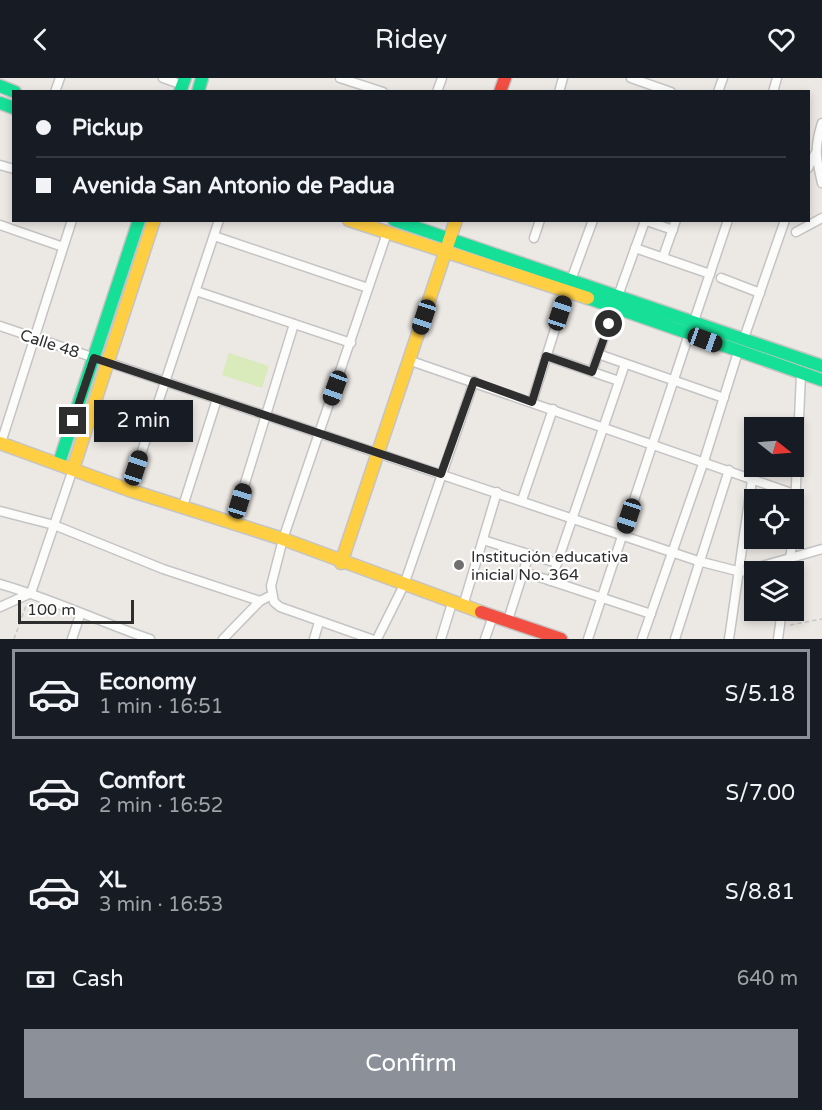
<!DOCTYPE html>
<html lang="en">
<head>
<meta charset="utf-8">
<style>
	:root { --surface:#171b24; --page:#20242c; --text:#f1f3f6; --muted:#9ea1a6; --line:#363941; --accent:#8c9099 }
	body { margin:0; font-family:"Varela Round",sans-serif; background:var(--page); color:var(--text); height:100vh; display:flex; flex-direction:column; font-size:22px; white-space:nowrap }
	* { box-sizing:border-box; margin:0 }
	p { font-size:20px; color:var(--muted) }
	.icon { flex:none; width:33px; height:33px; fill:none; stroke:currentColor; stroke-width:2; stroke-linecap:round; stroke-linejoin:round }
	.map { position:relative; height:561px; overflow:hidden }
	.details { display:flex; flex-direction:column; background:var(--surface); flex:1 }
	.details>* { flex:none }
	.top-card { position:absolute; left:12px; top:12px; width:798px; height:132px; border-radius:0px; box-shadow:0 3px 9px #0003; display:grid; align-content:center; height:132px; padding:0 24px; background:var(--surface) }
	.needle { width:39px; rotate:107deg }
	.buttons { position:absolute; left:744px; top:339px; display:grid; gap:12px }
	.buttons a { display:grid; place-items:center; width:60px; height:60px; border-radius:0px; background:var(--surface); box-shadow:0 3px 9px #0003; font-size:30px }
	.scale { position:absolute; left:18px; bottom:15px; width:116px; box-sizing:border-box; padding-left:6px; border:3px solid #2e2e2e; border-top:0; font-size:16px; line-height:21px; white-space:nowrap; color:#2e2e2e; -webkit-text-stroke:4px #fff; paint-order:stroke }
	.end { position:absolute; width:27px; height:27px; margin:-14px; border:8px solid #2e2e2e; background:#fff; box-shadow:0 0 0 3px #fff }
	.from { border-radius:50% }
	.bubble { position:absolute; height:42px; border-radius:0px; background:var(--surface); box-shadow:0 3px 9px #0003; font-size:20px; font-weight:600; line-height:42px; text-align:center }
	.car { position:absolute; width:18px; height:36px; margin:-18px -9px; border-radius:8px; box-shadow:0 0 4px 2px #0007; background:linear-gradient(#222 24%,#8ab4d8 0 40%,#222 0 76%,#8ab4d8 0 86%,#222 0) }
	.top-card b { display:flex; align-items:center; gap:21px; height:57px; font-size:22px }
	.top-card b+b { border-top:2px solid var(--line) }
	.top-card i { width:15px; height:15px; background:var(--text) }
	ul { padding:10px 0 0; list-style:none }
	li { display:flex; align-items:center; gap:18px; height:90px; margin:0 12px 9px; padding:0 12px; border:3px solid transparent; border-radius:0px }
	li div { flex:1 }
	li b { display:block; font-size:22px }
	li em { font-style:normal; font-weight:600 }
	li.on { border-color:var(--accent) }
	li>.icon { width:54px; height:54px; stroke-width:1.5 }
	.pay { display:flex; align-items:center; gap:15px; height:66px; padding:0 24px; font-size:22px }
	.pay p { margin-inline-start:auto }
	.button { display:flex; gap:12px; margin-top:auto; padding:12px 24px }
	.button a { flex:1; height:69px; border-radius:0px; background:var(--accent); color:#fff; font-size:24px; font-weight:600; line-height:69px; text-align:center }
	header { display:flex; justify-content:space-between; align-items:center; height:78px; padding:0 24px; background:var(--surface); font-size:27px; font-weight:600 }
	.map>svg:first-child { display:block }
	.pitch { fill:#d9eabb }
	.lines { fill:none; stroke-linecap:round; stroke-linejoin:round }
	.street-casing { stroke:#c5c4c5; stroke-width:11 }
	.fast-casing { stroke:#c5c4c5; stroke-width:15 }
	.slow-casing { stroke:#c5c4c5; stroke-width:15 }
	.jam-casing { stroke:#c5c4c5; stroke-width:15 }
	.path { stroke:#c9c9c8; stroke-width:1.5; stroke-dasharray:4.5 3; stroke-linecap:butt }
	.street { stroke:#fcfcfb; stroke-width:8 }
	.fast { stroke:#16e098; stroke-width:12 }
	.slow { stroke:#ffcf43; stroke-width:12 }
	.jam { stroke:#f24e42; stroke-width:12 }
	.route { stroke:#2e2e2e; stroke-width:8 }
	.poi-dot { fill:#706f6e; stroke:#fff; stroke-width:2 }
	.labels { text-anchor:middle; stroke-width:4.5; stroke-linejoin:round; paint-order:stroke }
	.street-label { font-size:16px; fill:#2e2e2e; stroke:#fff }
	.poi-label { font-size:16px; fill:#2e2e2e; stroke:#fff; text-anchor:start }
</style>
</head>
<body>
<header><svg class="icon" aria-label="back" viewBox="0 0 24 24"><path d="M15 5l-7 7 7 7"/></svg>Ridey<svg class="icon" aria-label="heart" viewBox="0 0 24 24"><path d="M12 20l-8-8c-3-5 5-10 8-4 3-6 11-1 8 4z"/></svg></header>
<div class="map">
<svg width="822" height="561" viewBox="0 0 822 561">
	<rect width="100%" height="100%" fill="#ece8e4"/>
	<polygon class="pitch" points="229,275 269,288 262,310 222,297"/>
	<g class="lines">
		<g class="street-casing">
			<g id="street">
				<polyline points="163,0 183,7"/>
				<polyline points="340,0 383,14"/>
				<polyline points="631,0 671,14"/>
				<polyline points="55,14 60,0"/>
				<polyline points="437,14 442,0"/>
				<polyline points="559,14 563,0"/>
				<polyline points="718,14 723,0"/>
				<polyline points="773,14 777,0"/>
				<path d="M822,45C814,70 816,80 822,105"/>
				<polyline points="0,87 14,91"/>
				<polyline points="808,90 815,76"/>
				<polyline points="644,142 673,152"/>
				<polyline points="0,147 63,169"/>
				<polyline points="796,154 822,140"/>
				<polyline points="214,158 368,210"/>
				<polyline points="534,160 540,142"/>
				<polyline points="635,170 710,196"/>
				<polyline points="663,179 676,142"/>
				<polyline points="721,200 760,215"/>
				<polyline points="571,202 593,142"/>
				<polyline points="196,213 351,265"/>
				<polyline points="618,218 645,143"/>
				<polyline points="694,243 728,142"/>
				<polyline points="0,248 698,483 741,494 822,471"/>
				<polyline points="744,260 785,142"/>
				<polyline points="598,276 724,320"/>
				<polyline points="546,278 619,303"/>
				<polyline points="411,283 797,417"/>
				<polyline points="592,294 614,231"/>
				<polyline points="532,324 567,213"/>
				<polyline points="1,365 72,142"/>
				<polyline points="129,412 219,142"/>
				<polyline points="522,422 553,331"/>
				<polyline points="183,428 217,321"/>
				<polyline points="0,433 54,447 163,491 260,523"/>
				<polyline points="233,444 294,246"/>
				<polyline points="794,452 801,296"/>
				<polyline points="483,462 557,485"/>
				<polyline points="524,494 651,536"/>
				<polyline points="788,494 793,460"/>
				<polyline points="551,503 625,286"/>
				<path d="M0,506C50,520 100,544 150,561"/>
				<polyline points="463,528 497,414"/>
				<polyline points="0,529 31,515 73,391"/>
				<polyline points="508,542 529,476"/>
				<polyline points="72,561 80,537"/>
				<polyline points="223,561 260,523 272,517"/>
				<polyline points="314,561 319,544"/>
				<polyline points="371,561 280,529 274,524 271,508 283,461 387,155"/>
				<polyline points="377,561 404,507 474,303"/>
				<polyline points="441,561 452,525"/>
				<polyline points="485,561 493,538"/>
				<polyline points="588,561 689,256"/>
				<polyline points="642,561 704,383 738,274"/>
				<polyline points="675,561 729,392"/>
				<polyline points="729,561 752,402"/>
				<polyline points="778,561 782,532"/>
			</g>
		</g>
		<g class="fast-casing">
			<g id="fast">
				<polyline points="0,8 15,14"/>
				<polyline points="180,14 185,0"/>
				<polyline points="198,14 202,0"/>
				<polyline points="0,25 14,30"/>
				<polyline points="394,142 822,288"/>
				<polyline points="588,220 822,302"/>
				<polyline points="59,385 139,142"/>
			</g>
		</g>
		<g class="slow-casing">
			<g id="slow">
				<polyline points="349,142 588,220"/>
				<polyline points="0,365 129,412 283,461 481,534"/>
				<polyline points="73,391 154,142"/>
				<polyline points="341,485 456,142"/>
			</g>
		</g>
		<g class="jam-casing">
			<g id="jam">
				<polyline points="500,14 505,0"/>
				<polyline points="481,534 561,561"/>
			</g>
		</g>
		<g class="path">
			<polyline points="790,547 822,541"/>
			<polyline points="14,561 27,525"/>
		</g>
		<use href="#street" class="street"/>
		<use href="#fast" class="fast"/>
		<use href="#slow" class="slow"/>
		<use href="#jam" class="jam"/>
	</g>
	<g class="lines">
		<polyline class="route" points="73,343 94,280 441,396 474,303 532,324 546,278 592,294 609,246"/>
	</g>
	<circle class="poi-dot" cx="459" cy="487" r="6"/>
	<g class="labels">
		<g class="street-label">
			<text transform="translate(50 265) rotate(18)" y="6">Calle 48</text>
		</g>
		<g class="poi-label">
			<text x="471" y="484">Institución educativa<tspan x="471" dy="18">inicial No. 364</tspan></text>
		</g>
	</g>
</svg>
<div class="buttons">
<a><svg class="needle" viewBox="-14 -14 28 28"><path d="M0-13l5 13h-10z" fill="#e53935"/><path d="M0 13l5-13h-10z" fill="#9ea1a6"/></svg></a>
<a><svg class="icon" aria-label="locate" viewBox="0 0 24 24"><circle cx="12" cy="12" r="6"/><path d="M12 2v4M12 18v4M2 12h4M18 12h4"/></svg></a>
<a><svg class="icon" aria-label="layers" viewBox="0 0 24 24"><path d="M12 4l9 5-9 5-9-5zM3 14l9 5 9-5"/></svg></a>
</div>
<div class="scale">100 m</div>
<i class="end from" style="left:609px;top:246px"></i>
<i class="end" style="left:73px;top:343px"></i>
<div class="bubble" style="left:94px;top:322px;width:99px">2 min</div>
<i class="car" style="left:560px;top:235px;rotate:18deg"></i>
<i class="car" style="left:424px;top:239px;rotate:198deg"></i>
<i class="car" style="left:705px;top:262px;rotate:110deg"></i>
<i class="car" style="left:335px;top:310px;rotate:200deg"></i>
<i class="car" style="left:136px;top:390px;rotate:18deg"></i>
<i class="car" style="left:240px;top:423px;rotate:17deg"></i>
<i class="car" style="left:629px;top:438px;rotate:198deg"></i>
<div class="top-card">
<b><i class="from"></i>Pickup</b>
<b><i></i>Avenida San Antonio de Padua</b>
</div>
</div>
<section class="details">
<ul>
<li class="on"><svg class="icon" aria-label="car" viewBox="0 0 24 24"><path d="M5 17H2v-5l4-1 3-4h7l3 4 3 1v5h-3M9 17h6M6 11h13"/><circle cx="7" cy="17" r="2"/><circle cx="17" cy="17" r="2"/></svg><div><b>Economy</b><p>1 min · 16:51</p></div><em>S/5.18</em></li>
<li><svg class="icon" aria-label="car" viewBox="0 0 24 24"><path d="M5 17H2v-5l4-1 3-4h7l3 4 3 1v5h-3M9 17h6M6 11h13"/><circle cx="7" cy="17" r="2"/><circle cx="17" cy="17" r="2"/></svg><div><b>Comfort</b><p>2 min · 16:52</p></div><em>S/7.00</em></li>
<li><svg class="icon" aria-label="car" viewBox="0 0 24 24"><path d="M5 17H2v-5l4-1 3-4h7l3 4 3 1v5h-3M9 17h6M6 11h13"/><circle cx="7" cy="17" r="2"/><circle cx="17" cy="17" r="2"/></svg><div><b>XL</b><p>3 min · 16:53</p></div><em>S/8.81</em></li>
</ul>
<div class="pay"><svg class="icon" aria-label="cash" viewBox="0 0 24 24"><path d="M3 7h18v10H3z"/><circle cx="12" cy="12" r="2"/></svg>Cash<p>640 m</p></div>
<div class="button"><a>Confirm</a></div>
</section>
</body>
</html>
